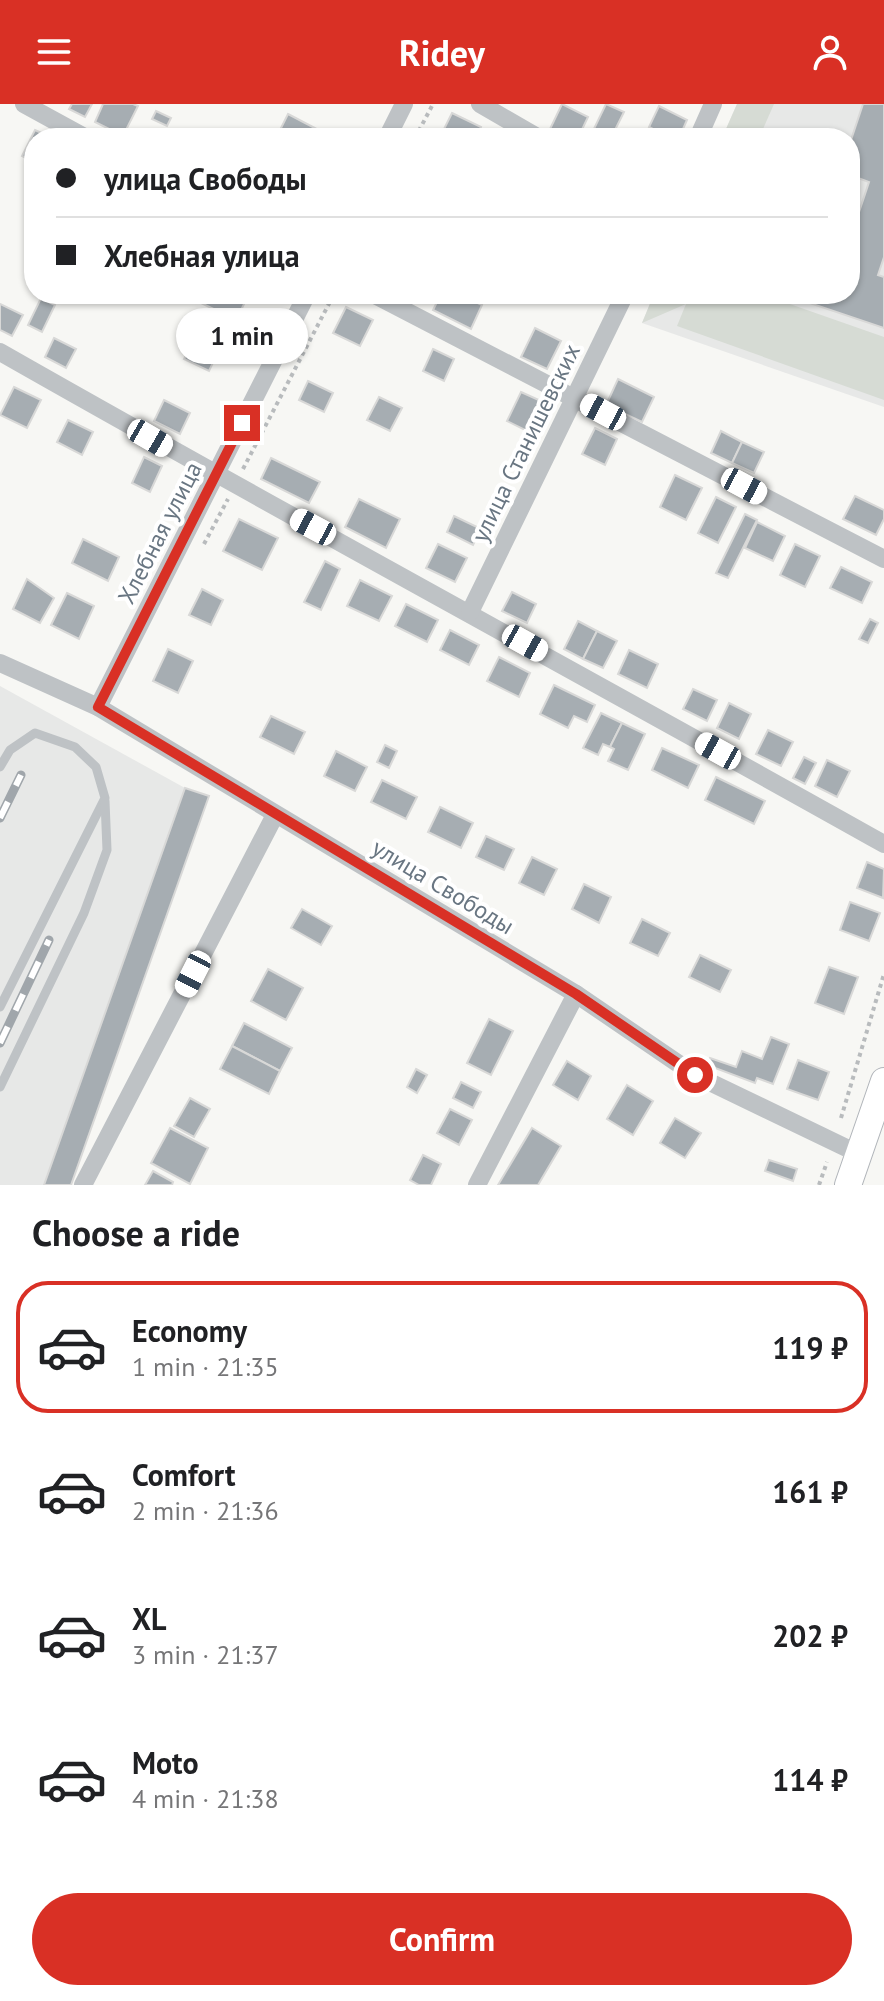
<!DOCTYPE html>
<html lang="en">
<head>
<meta charset="utf-8">
<style>
	:root { --surface:#fff; --page:#f6f6f6; --text:#202124; --muted:#757577; --line:#e0e0e0; --accent:#d93025 }
	body { margin:0; font-family:"PT Sans",sans-serif; background:var(--page); color:var(--text); height:100vh; display:flex; flex-direction:column; font-size:30px; white-space:nowrap }
	* { box-sizing:border-box; margin:0 }
	p { font-size:26px; color:var(--muted) }
	.icon { flex:none; width:44px; height:44px; fill:none; stroke:currentColor; stroke-width:2; stroke-linecap:round; stroke-linejoin:round }
	.map { position:relative; height:1081px; overflow:hidden }
	.panel { display:flex; flex-direction:column; background:var(--surface); flex:1 }
	.panel>* { flex:none }
	.banner { position:absolute; left:24px; top:24px; width:836px; height:176px; border-radius:32px; box-shadow:0 2px 6px #0004; display:grid; align-content:center; height:176px; padding:0 32px; background:var(--surface) }
	.end { position:absolute; width:36px; height:36px; margin:-18px; border:10px solid #d93025; background:#fff; box-shadow:0 0 0 4px #fff }
	.from { border-radius:50% }
	.bubble { position:absolute; height:56px; border-radius:28px; background:var(--surface); box-shadow:0 2px 6px #0004; font-size:26px; font-weight:700; line-height:56px; text-align:center }
	.car { position:absolute; width:24px; height:48px; margin:-24px -12px; border-radius:10px; box-shadow:0 0 6px 2px #0007; background:linear-gradient(#fff 24%,#345 0 40%,#fff 0 76%,#345 0 86%,#fff 0) }
	.banner b { display:flex; align-items:center; gap:28px; height:76px; font-size:30px }
	.banner b+b { border-top:2px solid var(--line) }
	.banner i { width:20px; height:20px; background:var(--text) }
	ul { padding:0; list-style:none }
	li { display:flex; align-items:center; gap:24px; height:132px; margin:0 16px 12px; padding:0 16px; border:4px solid transparent; border-radius:32px }
	li div { flex:1 }
	li b { display:block; font-size:30px }
	li em { font-style:normal; font-weight:700 }
	li.current { border-color:var(--accent) }
	li>.icon { width:72px; height:72px; stroke-width:1.5 }
	h2 { padding:0 32px; font-size:36px; line-height:96px }
	.primary-button { display:flex; gap:16px; margin-top:auto; padding:16px 32px }
	.primary-button a { flex:1; height:92px; border-radius:48px; background:var(--accent); color:#fff; font-size:32px; font-weight:700; line-height:92px; text-align:center }
	header { display:flex; justify-content:space-between; align-items:center; height:104px; padding:0 32px; background:var(--accent); color:#fff; font-size:36px; font-weight:700 }
	.map>svg:first-child { display:block }
	.built { fill:#e7e8e7 }
	.green { fill:#d6dbd4 }
	.building { fill:#a6adb2; stroke:#d8d8d7; stroke-width:2 }
	.lines { fill:none; stroke-linecap:round; stroke-linejoin:round }
	.secondary-casing { stroke:#b1b5ba; stroke-width:28 }
	.path { stroke:#b8bbbd; stroke-width:4; stroke-dasharray:4 4; stroke-linecap:butt }
	.lane { stroke:#bec2c5; stroke-width:9 }
	.street { stroke:#bec2c5; stroke-width:18 }
	.secondary { stroke:#fff; stroke-width:26 }
	.rail-casing { stroke:#a0a6ab; stroke-width:9 }
	.rail { stroke:#fff; stroke-width:6; stroke-dasharray:18; stroke-linecap:butt }
	.route { stroke:#d93025; stroke-width:10 }
	.labels { text-anchor:middle; stroke-width:8; stroke-linejoin:round; paint-order:stroke }
	.street-label { font-size:24px; fill:#697682; stroke:#fff }
</style>
</head>
<body>
<header><svg class="icon" aria-label="menu" viewBox="0 0 24 24"><path d="M4 6h16M4 12h16M4 18h16"/></svg>Ridey<svg class="icon" aria-label="person" viewBox="0 0 24 24"><circle cx="12" cy="8" r="4"/><path d="M4 21q1-7 8-7t8 7"/></svg></header>
<div class="map">
<svg width="884" height="1081" viewBox="0 0 884 1081">
	<rect width="100%" height="100%" fill="#f7f7f4"/>
	<g class="built">
		<polygon points="737,0 884,0 884,303 642,219 654,190 850,190 850,34 722,34"/>
		<polygon points="0,582 185,684 44,1081 0,1081"/>
	</g>
	<g class="green">
		<polygon points="737,0 774,0 759,34 722,34"/>
		<polygon points="654,190 761,190 884,233 884,296 677,222 686,200 642,219"/>
	</g>
	<g class="building">
		<polygon points="72,0 92,0 85,13 69,5"/>
		<polygon points="103,0 133,0 138,2 123,32 95,18"/>
		<polygon points="562,0 588,13 578,34 567,34 550,25"/>
		<polygon points="606,0 624,8 611,34 592,34 590,33"/>
		<polygon points="863,0 884,0 884,153 878,171 884,173 884,224 783,190 850,190 850,135 869,78 850,71 850,39"/>
		<polygon points="659,2 687,16 679,34 670,34 649,23"/>
		<polygon points="156,7 171,14 167,22 152,15"/>
		<polygon points="452,9 481,23 476,34 461,34 444,25"/>
		<polygon points="288,10 330,32 329,34 276,34"/>
		<polygon points="35,26 52,34 34,34 34,58 22,52"/>
		<polygon points="203,190 229,190 245,198 228,233 216,227 224,210 199,198"/>
		<polygon points="441,190 459,190 482,201 471,225 433,206"/>
		<polygon points="567,190 585,190 582,197"/>
		<polygon points="41,194 55,201 42,228 28,221"/>
		<polygon points="0,200 23,211 12,232 0,226"/>
		<polygon points="346,203 373,216 360,242 333,229"/>
		<polygon points="535,224 561,237 547,265 521,253"/>
		<polygon points="54,234 76,245 66,264 45,253"/>
		<polygon points="193,237 218,248 209,267 184,255"/>
		<polygon points="433,245 454,255 444,277 423,267"/>
		<polygon points="618,275 654,293 642,318 606,301"/>
		<polygon points="308,277 333,289 324,308 299,296"/>
		<polygon points="14,283 41,296 27,324 0,311"/>
		<polygon points="521,288 541,297 527,327 507,317"/>
		<polygon points="379,293 402,304 390,327 367,316"/>
		<polygon points="164,296 190,309 180,330 154,317"/>
		<polygon points="68,316 93,328 82,351 57,338"/>
		<polygon points="595,324 617,335 605,361 582,350"/>
		<polygon points="721,327 742,338 732,359 711,349"/>
		<polygon points="742,338 764,348 754,369 732,359"/>
		<polygon points="144,353 162,362 150,388 132,379"/>
		<polygon points="271,354 320,378 309,399 261,375"/>
		<polygon points="675,371 702,384 686,416 660,403"/>
		<polygon points="855,392 884,406 884,415 876,431 843,415"/>
		<polygon points="716,393 736,403 718,439 698,429"/>
		<polygon points="359,395 400,415 386,444 345,423"/>
		<polygon points="745,410 757,416 728,474 716,469"/>
		<polygon points="454,412 481,425 473,441 447,428"/>
		<polygon points="239,415 278,434 262,466 223,447"/>
		<polygon points="757,418 785,432 773,457 745,444"/>
		<polygon points="83,435 119,453 108,477 72,459"/>
		<polygon points="438,440 467,454 455,478 426,464"/>
		<polygon points="795,440 820,452 805,483 780,471"/>
		<polygon points="325,457 340,465 321,506 304,498"/>
		<polygon points="841,463 872,478 862,499 830,484"/>
		<polygon points="27,475 54,494 40,519 13,505"/>
		<polygon points="360,476 392,492 379,517 347,502"/>
		<polygon points="202,485 223,496 211,521 189,511"/>
		<polygon points="512,488 536,500 527,519 502,507"/>
		<polygon points="67,489 94,502 79,535 51,521"/>
		<polygon points="406,500 438,516 427,538 395,522"/>
		<polygon points="870,515 878,519 868,539 859,535"/>
		<polygon points="578,517 597,527 583,555 564,545"/>
		<polygon points="450,526 479,541 469,561 440,546"/>
		<polygon points="597,527 617,537 603,564 583,555"/>
		<polygon points="168,545 193,557 178,589 153,577"/>
		<polygon points="629,546 658,560 647,584 618,570"/>
		<polygon points="499,553 530,569 519,593 487,577"/>
		<polygon points="554,581 595,601 587,618 574,612 568,624 540,610"/>
		<polygon points="693,585 717,596 707,617 683,605"/>
		<polygon points="729,599 751,610 739,635 717,624"/>
		<polygon points="601,609 622,619 610,643 603,640 598,651 583,644"/>
		<polygon points="271,612 305,628 294,650 260,633"/>
		<polygon points="622,619 645,630 628,666 608,657 614,645 610,643"/>
		<polygon points="768,626 793,638 781,662 756,650"/>
		<polygon points="385,641 397,647 389,664 377,658"/>
		<polygon points="662,644 699,661 688,684 652,666"/>
		<polygon points="336,647 367,663 355,687 324,672"/>
		<polygon points="804,653 816,659 805,680 793,674"/>
		<polygon points="827,656 850,667 837,693 815,682"/>
		<polygon points="716,673 765,697 754,720 705,696"/>
		<polygon points="382,676 417,693 406,715 371,698"/>
		<polygon points="185,684 209,692 71,1081 44,1081"/>
		<polygon points="440,703 473,719 461,744 428,728"/>
		<polygon points="486,732 514,745 504,766 476,753"/>
		<polygon points="532,753 557,765 544,791 519,779"/>
		<polygon points="867,758 884,765 883,794 857,784"/>
		<polygon points="584,780 611,793 599,819 572,805"/>
		<polygon points="850,798 880,809 869,837 840,826"/>
		<polygon points="302,805 332,822 321,841 291,824"/>
		<polygon points="642,815 670,829 658,852 630,839"/>
		<polygon points="700,851 731,866 720,888 689,873"/>
		<polygon points="829,863 858,873 844,910 815,899"/>
		<polygon points="268,865 303,884 286,916 251,897"/>
		<polygon points="489,915 513,927 491,971 467,959"/>
		<polygon points="244,919 292,944 280,967 232,942"/>
		<polygon points="771,933 789,940 773,980 757,974 755,979 707,961 710,954 736,963 742,947 762,955"/>
		<polygon points="232,942 280,967 269,990 220,965"/>
		<polygon points="798,956 829,968 818,996 787,985"/>
		<polygon points="567,957 591,972 578,996 553,981"/>
		<polygon points="416,965 427,971 417,989 407,983"/>
		<polygon points="461,978 481,988 473,1004 453,994"/>
		<polygon points="627,981 653,997 633,1031 607,1015"/>
		<polygon points="190,994 210,1005 194,1033 174,1022"/>
		<polygon points="450,1005 472,1016 459,1041 437,1029"/>
		<polygon points="675,1014 701,1029 685,1054 660,1039"/>
		<polygon points="170,1024 208,1044 190,1080 151,1059"/>
		<polygon points="532,1024 561,1042 538,1081 498,1081"/>
		<polygon points="423,1051 441,1060 431,1081 419,1081 410,1076"/>
		<polygon points="769,1056 797,1065 793,1077 765,1067"/>
		<polygon points="153,1067 173,1078 172,1081 145,1081"/>
	</g>
	<g class="lines">
		<g class="secondary-casing">
			<polyline id="secondary" points="848,1081 884,977"/>
		</g>
		<g class="path">
			<polyline points="415,34 433,0"/>
			<polyline points="243,365 334,190"/>
			<polyline points="204,440 228,395"/>
			<polyline points="841,1014 884,870"/>
			<polyline points="819,1081 827,1058"/>
		</g>
		<g class="lane">
			<polyline points="0,663 10,646 35,629 75,643 96,663 105,694 0,903"/>
			<polyline points="0,983 84,809 107,746 105,697"/>
		</g>
		<g class="street">
			<polyline points="24,0 86,34"/>
			<polyline points="480,0 539,34"/>
			<polyline points="387,34 404,0"/>
			<polyline points="698,34 713,0"/>
			<polyline points="373,190 884,455"/>
			<path d="M0,248C293,415 590,575 884,740"/>
			<polyline points="470,508 625,190"/>
			<polyline points="0,559 98,603 576,890 695,971 859,1050"/>
			<polyline points="98,603 307,190"/>
			<polyline points="83,1081 275,711"/>
			<polyline points="477,1081 576,890"/>
		</g>
		<use href="#secondary" class="secondary"/>
		<g class="rail-casing">
			<g id="rail">
				<polyline points="0,714 21,671"/>
				<polyline points="0,939 49,836"/>
			</g>
		</g>
		<use href="#rail" class="rail"/>
	</g>
	<g class="lines">
		<polyline class="route" points="242,319 98,603 576,890 695,971"/>
	</g>
	<g class="labels">
		<g class="street-label">
			<text transform="translate(526 339) rotate(-64)" y="8">улица Станишевских</text>
			<text transform="translate(160 429) rotate(-63)" y="8">Хлебная улица</text>
			<text transform="translate(443 783) rotate(31)" y="8">улица Свободы</text>
		</g>
	</g>
</svg>
<i class="end from" style="left:695px;top:971px"></i>
<i class="end" style="left:242px;top:319px"></i>
<div class="bubble" style="left:176px;top:204px;width:132px">1 min</div>
<i class="car" style="left:603px;top:308px;rotate:298deg"></i>
<i class="car" style="left:150px;top:334px;rotate:120deg"></i>
<i class="car" style="left:744px;top:382px;rotate:118deg"></i>
<i class="car" style="left:313px;top:423px;rotate:298deg"></i>
<i class="car" style="left:525px;top:539px;rotate:119deg"></i>
<i class="car" style="left:718px;top:647px;rotate:299deg"></i>
<i class="car" style="left:193px;top:870px;rotate:207deg"></i>
<div class="banner">
<b><i class="from"></i>улица Свободы</b>
<b><i></i>Хлебная улица</b>
</div>
</div>
<section class="panel">
<h2>Choose a ride</h2>
<ul>
<li class="current"><svg class="icon" aria-label="car" viewBox="0 0 24 24"><path d="M5 17H2v-5l4-1 3-4h7l3 4 3 1v5h-3M9 17h6M6 11h13"/><circle cx="7" cy="17" r="2"/><circle cx="17" cy="17" r="2"/></svg><div><b>Economy</b><p>1 min · 21:35</p></div><em>119 ₽</em></li>
<li><svg class="icon" aria-label="car" viewBox="0 0 24 24"><path d="M5 17H2v-5l4-1 3-4h7l3 4 3 1v5h-3M9 17h6M6 11h13"/><circle cx="7" cy="17" r="2"/><circle cx="17" cy="17" r="2"/></svg><div><b>Comfort</b><p>2 min · 21:36</p></div><em>161 ₽</em></li>
<li><svg class="icon" aria-label="car" viewBox="0 0 24 24"><path d="M5 17H2v-5l4-1 3-4h7l3 4 3 1v5h-3M9 17h6M6 11h13"/><circle cx="7" cy="17" r="2"/><circle cx="17" cy="17" r="2"/></svg><div><b>XL</b><p>3 min · 21:37</p></div><em>202 ₽</em></li>
<li><svg class="icon" aria-label="car" viewBox="0 0 24 24"><path d="M5 17H2v-5l4-1 3-4h7l3 4 3 1v5h-3M9 17h6M6 11h13"/><circle cx="7" cy="17" r="2"/><circle cx="17" cy="17" r="2"/></svg><div><b>Moto</b><p>4 min · 21:38</p></div><em>114 ₽</em></li>
</ul>
<div class="primary-button"><a>Confirm</a></div>
</section>
</body>
</html>
